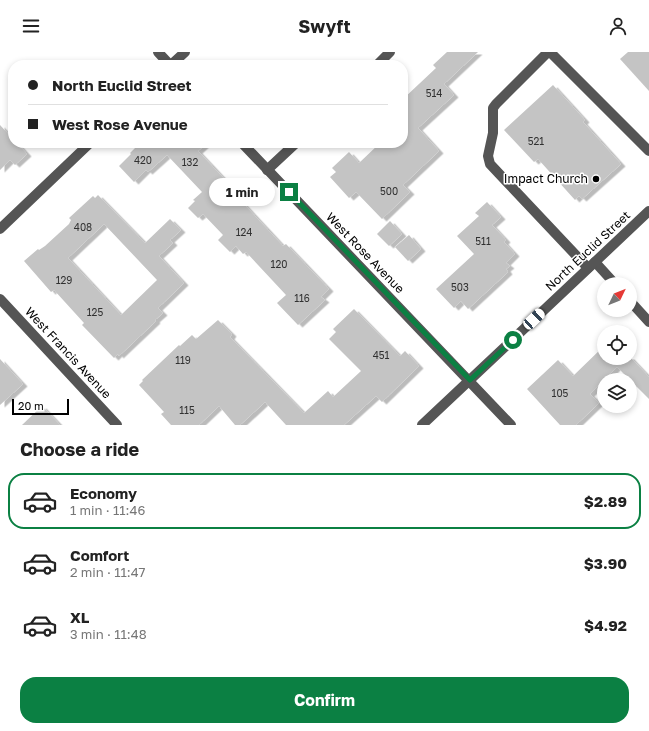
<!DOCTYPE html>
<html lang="en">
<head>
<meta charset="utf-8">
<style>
	:root { --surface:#fff; --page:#f2f2f2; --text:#222; --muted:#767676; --line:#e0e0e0; --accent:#0b8043 }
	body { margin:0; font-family:"Golos Text",sans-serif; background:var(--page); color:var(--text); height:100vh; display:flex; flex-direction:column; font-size:15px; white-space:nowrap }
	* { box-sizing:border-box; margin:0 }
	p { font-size:13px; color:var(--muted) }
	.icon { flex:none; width:22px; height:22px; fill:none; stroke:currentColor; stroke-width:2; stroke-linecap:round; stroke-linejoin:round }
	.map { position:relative; height:373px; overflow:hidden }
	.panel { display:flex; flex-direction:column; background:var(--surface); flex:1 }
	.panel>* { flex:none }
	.hud { position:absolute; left:8px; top:8px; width:400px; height:88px; border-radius:16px; box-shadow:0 2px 6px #0003; display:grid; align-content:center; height:88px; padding:0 20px; background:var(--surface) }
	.needle { width:26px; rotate:47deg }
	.fabs { position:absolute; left:597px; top:225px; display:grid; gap:8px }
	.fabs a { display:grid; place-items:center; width:40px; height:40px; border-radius:50%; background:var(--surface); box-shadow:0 2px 6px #0003; font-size:20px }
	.scale { position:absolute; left:12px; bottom:10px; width:57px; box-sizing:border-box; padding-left:4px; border:2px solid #000; border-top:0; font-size:11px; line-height:14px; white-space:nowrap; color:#000; -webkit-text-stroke:3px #fff; paint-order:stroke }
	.end { position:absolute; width:18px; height:18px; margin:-9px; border:5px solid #0b8043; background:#fff; box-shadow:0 0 0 2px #fff }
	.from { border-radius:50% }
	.bubble { position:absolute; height:28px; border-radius:14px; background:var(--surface); box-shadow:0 2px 6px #0003; font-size:13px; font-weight:700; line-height:28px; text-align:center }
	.car { position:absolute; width:12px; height:24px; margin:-12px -6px; border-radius:5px; box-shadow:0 0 3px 1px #0007; background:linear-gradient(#fff 24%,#345 0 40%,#fff 0 76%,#345 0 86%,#fff 0) }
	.hud b { display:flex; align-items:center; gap:14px; height:38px; font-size:15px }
	.hud b+b { border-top:1px solid var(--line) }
	.hud i { width:10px; height:10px; background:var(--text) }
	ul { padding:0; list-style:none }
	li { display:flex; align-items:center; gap:12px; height:56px; margin:0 8px 6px; padding:0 12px; border:2px solid transparent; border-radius:16px }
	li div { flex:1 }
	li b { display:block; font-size:15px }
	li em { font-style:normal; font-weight:700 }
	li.active { border-color:var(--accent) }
	li>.icon { width:36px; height:36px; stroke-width:1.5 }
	h2 { padding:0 20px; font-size:18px; line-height:48px }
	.cta { display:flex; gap:8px; margin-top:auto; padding:8px 20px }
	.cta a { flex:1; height:46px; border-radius:16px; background:var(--accent); color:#fff; font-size:16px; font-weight:700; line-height:46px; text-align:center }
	header { display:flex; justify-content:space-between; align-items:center; height:52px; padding:0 20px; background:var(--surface); font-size:18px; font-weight:700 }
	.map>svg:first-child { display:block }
	.building { fill:#c4c4c4; fill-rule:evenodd; filter:url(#shadow) }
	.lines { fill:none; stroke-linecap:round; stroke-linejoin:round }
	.minor { stroke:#555; stroke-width:10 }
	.route { stroke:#0b8043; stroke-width:5 }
	.poi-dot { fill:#000; stroke:#fff; stroke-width:1.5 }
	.labels { text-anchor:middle; stroke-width:3; stroke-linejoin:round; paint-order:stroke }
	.number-label { font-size:10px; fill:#313131 }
	.poi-label { font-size:12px; fill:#000; stroke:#fff; text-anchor:end }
	.street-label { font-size:12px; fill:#000; stroke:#fff }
</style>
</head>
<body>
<header><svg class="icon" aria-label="menu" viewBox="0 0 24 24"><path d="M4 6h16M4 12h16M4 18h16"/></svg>Swyft<svg class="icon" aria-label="person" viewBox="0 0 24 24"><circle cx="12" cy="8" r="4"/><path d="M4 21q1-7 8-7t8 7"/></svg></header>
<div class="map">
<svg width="649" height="373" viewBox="0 0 649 373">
	<defs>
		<filter id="shadow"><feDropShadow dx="4.5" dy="2.5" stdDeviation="0" flood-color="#0004"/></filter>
	</defs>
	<rect width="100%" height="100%" fill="#fff"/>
	<g class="building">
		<polygon points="447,0 478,0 444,32 454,43 418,76 439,99 403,133 410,140 382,167 356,140 349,146 330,125 336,120 332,116 349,100 359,111 380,91 403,91 403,47 436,16 433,13"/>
		<polygon points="628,0 649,0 649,39 620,7"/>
		<polygon points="553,33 585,68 583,70 621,112 582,147 579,144 575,148 538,107 534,110 504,78"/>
		<polygon points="0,73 13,87 13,91 17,91 27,102 15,113 10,108 0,118"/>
		<polygon points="140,91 207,91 198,99 230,133 228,135 283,194 286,192 329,237 321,245 325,248 298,273 277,251 286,243 246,200 243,202 236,194 230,200 218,188 223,183 203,162 198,166 188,156 195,149 193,148 202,140 167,103 148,120 146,118 134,130 119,114 131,102 130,101"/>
		<path d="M98,143L145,191L170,167L181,178L170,188L173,191L159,204L184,231L158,256L163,261L155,268L156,269L119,304L118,302L114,306L82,273L84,271L54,238L51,240L24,209L38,197L39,198L45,194L69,172L71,168L69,166L93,144L95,146ZM104,172L157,228L121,263L68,206Z"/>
		<polygon points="487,150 501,165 492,173 506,188 504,190 515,202 506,211 510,214 506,217 508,220 468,257 461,249 454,256 436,237 474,202 457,184 479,164 475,161"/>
		<polygon points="390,169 402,182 389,194 377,182"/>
		<polygon points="409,183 421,197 408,209 395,195"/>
		<polygon points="354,257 400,304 405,299 419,314 382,350 376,344 344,373 286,373 265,350 240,373 235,373 219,354 199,373 171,373 161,362 164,360 139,333 143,329 142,328 179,293 180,294 192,283 196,287 218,268 232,282 230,285 304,361 328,339 333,345 361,319 329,287 336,280 333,277"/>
		<polygon points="604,294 604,306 630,305 649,325 649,347 617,315 590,342 599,351 576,373 560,373 527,337 558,308 573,324"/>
		<polygon points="0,307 23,332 0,353"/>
		<polygon points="42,354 60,373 22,373"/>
	</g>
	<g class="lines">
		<g class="minor">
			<polyline points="158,0 170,13"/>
			<polyline points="548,0 496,52 493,56 493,81 488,104 490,112 505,128 588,216"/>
			<polyline points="550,0 649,99"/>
			<polyline points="171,13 185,0"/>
			<polyline points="377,13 390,0"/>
			<polyline points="242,91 511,373"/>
			<polyline points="267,118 296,91"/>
			<polyline points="0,177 90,91"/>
			<polyline points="595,210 615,232"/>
			<polyline points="0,247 117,373"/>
			<polyline points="630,249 649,270"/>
			<polyline points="422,373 649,159"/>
		</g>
	</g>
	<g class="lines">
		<polyline class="route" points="289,140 470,328 513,288"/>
	</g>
	<circle class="poi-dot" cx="596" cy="127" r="4"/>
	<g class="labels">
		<g class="number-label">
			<text x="434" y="45">514</text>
			<text x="536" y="93">521</text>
			<text x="143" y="112">420</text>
			<text x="190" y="114">132</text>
			<text x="389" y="143">500</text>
			<text x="83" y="179">408</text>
			<text x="244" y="184">124</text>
			<text x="483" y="193">511</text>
			<text x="279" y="216">120</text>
			<text x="64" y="232">129</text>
			<text x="460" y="239">503</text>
			<text x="302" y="250">116</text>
			<text x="95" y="264">125</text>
			<text x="381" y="307">451</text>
			<text x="183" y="312">119</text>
			<text x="560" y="345">105</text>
			<text x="187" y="362">115</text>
		</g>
		<g class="poi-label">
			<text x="588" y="131">Impact Church</text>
		</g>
		<g class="street-label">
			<text transform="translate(588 199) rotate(-43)" y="4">North Euclid Street</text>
			<text transform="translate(365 201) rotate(46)" y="4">West Rose Avenue</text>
			<text transform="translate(68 301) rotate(47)" y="4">West Francis Avenue</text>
		</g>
	</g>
</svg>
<div class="fabs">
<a><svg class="needle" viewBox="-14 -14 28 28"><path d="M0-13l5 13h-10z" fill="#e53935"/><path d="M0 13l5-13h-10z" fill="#767676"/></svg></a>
<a><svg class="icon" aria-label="locate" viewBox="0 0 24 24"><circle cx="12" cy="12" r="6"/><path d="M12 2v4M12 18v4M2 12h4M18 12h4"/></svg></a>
<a><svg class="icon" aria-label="layers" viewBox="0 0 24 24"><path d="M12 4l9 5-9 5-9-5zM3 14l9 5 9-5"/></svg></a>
</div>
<div class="scale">20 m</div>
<i class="end from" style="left:513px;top:288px"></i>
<i class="end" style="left:289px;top:140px"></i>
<div class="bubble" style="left:209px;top:126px;width:66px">1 min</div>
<i class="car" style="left:534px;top:267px;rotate:47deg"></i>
<div class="hud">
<b><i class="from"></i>North Euclid Street</b>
<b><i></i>West Rose Avenue</b>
</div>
</div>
<section class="panel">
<h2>Choose a ride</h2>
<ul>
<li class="active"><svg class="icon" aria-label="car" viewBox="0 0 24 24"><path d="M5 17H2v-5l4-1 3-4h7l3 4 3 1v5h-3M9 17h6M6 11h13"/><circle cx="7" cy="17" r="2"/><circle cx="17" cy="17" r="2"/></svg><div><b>Economy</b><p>1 min · 11:46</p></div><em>$2.89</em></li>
<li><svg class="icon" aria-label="car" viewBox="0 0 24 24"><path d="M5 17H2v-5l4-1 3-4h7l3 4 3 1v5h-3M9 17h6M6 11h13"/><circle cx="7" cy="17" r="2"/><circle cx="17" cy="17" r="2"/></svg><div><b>Comfort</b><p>2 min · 11:47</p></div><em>$3.90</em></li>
<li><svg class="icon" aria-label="car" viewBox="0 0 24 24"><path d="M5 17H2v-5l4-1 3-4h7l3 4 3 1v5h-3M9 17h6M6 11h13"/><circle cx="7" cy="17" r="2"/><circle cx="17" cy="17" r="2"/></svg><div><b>XL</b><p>3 min · 11:48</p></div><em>$4.92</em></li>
</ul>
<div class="cta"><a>Confirm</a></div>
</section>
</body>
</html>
